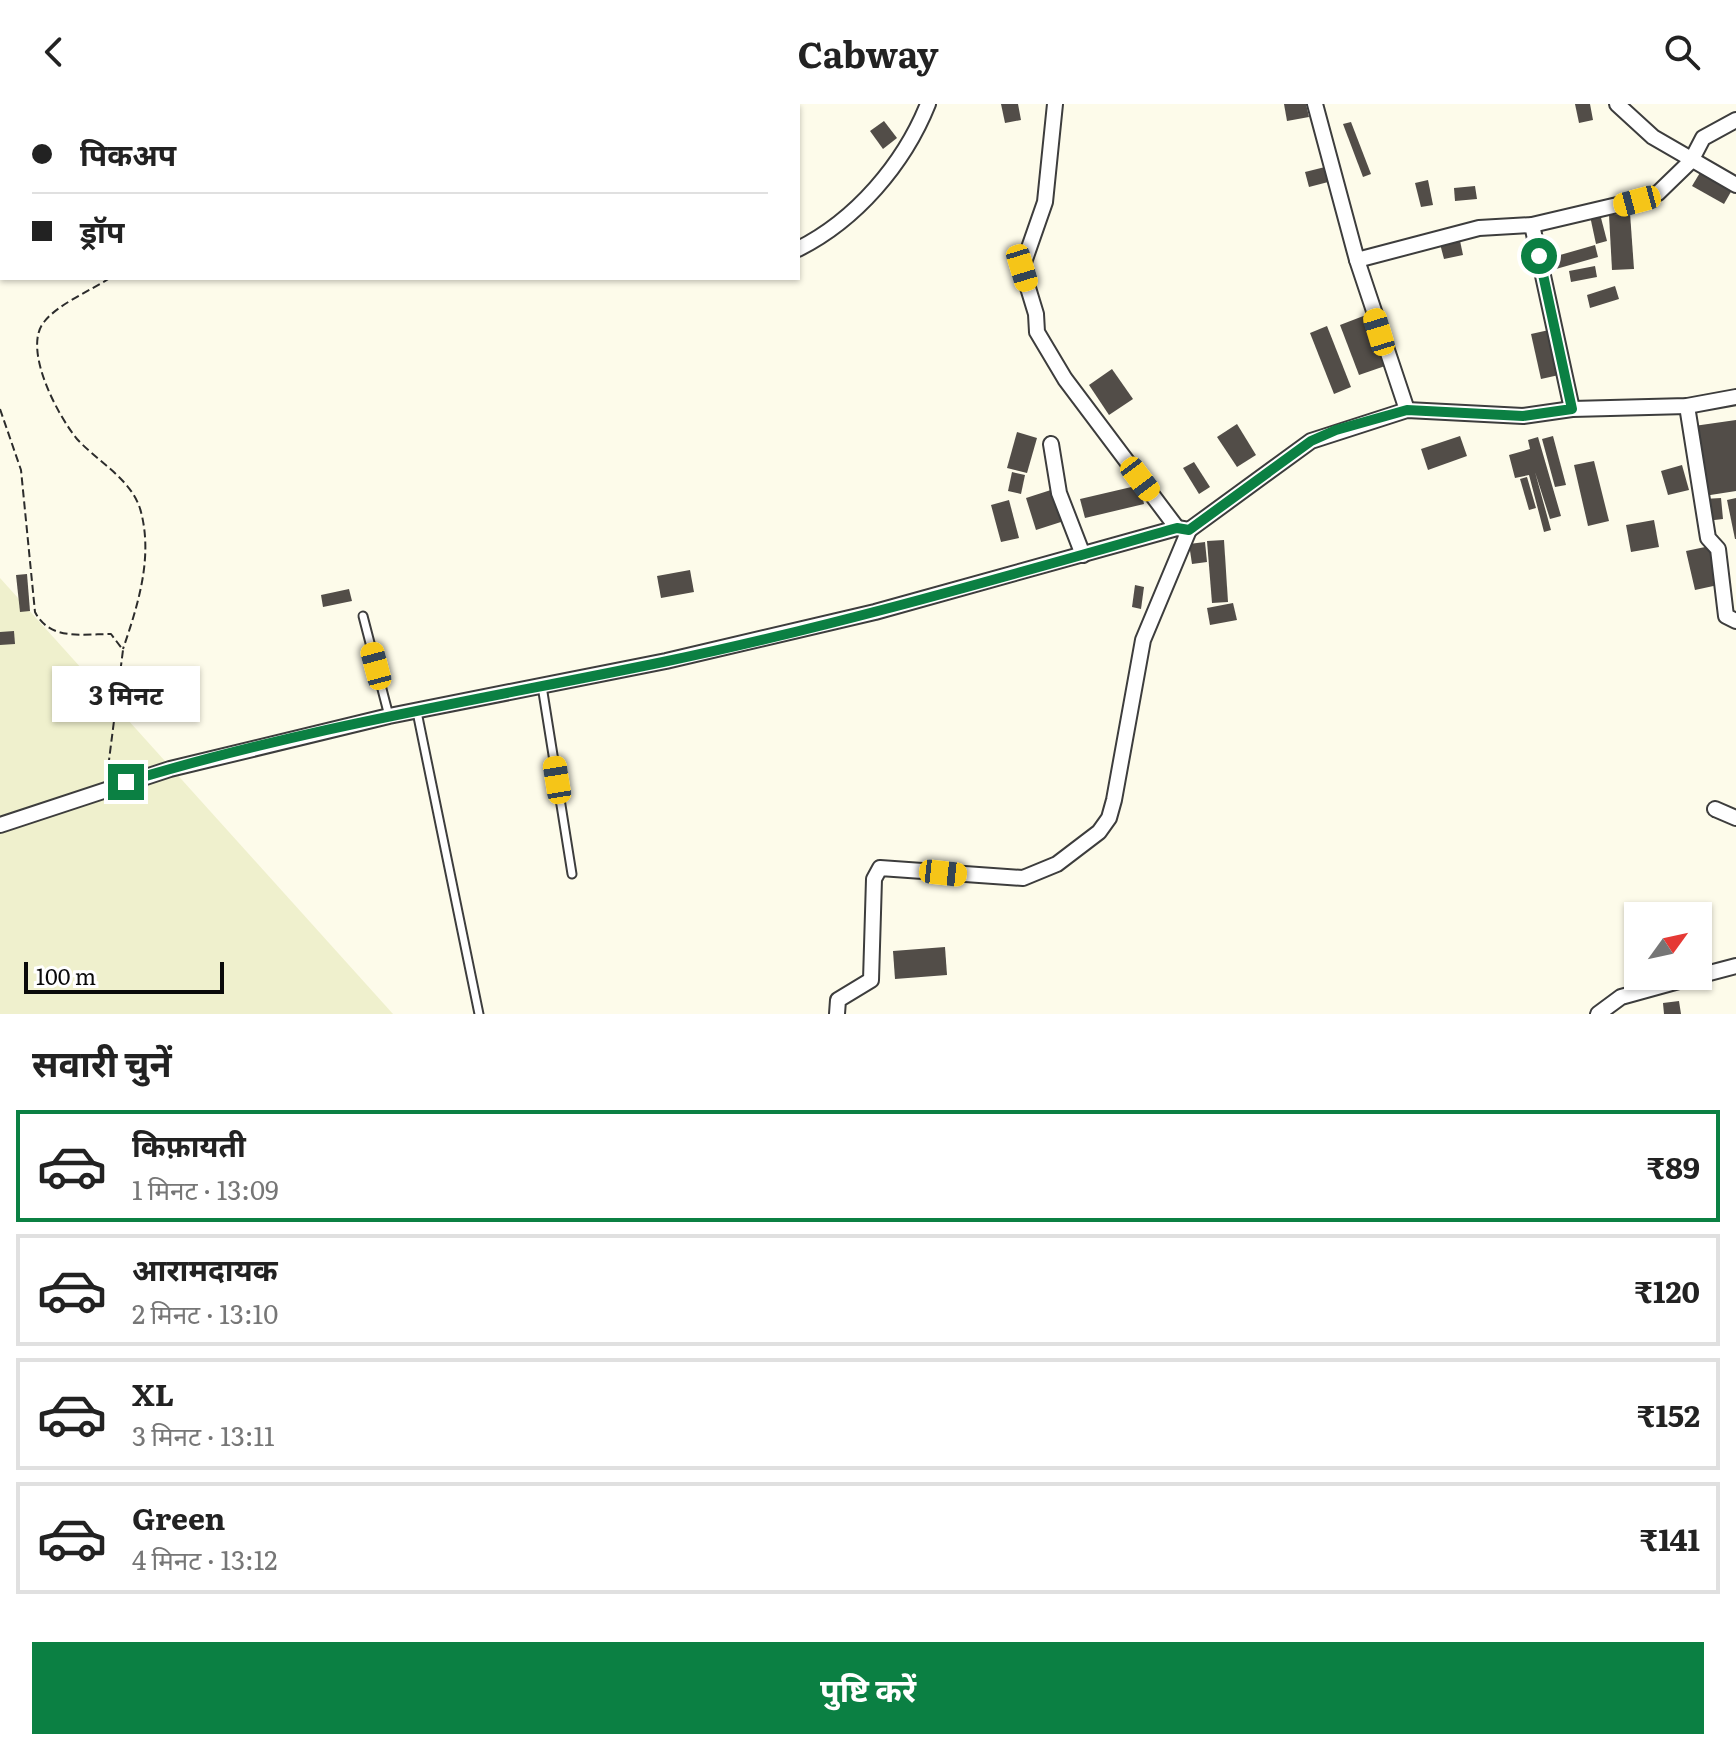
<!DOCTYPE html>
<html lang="hi">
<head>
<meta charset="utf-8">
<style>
	:root { --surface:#fff; --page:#f2f2f2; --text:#222; --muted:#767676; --line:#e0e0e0; --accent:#0b8043 }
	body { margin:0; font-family:Literata,"Noto Sans Devanagari",serif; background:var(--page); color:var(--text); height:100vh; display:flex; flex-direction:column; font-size:30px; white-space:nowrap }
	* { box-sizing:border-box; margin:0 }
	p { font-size:26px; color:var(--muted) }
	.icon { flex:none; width:44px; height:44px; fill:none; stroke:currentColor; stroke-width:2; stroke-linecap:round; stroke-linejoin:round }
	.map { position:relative; height:910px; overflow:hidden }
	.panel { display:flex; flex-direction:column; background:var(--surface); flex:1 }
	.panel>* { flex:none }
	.hud { position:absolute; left:0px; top:0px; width:800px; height:176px; box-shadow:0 2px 6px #0004; display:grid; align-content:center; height:176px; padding:0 32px; background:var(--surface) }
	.needle { width:52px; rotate:57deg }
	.controls { position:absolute; left:1624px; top:798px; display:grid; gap:16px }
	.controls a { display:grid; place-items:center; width:88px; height:88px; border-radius:0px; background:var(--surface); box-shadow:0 2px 6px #0004; font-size:40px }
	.scale { position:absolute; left:24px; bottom:20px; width:200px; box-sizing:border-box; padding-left:8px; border:4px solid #0a0a0a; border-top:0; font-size:22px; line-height:28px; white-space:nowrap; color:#0a0a0a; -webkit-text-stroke:6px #fff; paint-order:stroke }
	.end { position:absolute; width:36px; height:36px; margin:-18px; border:10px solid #0b8043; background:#fff; box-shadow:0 0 0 4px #fff }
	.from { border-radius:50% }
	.bubble { position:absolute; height:56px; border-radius:0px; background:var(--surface); box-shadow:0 2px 6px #0004; font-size:26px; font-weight:700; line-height:56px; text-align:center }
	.car { position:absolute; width:24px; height:48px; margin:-24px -12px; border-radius:10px; box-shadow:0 0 6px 2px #0007; background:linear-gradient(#f5c518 24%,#345 0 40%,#f5c518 0 76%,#345 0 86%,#f5c518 0) }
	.hud b { display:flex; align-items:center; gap:28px; height:76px; font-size:30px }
	.hud b+b { border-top:2px solid var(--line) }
	.hud i { width:20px; height:20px; background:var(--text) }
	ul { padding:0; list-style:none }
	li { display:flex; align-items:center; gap:24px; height:112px; margin:0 16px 12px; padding:0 16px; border:4px solid var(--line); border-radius:0px }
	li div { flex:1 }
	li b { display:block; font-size:30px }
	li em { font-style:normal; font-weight:700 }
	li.current { border-color:var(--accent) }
	li>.icon { width:72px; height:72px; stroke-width:1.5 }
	h2 { padding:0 32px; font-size:36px; line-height:96px }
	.cta { display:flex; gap:16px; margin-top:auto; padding:16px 32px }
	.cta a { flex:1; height:92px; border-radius:0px; background:var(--accent); color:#fff; font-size:32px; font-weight:700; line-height:92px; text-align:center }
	header { display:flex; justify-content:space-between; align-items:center; height:104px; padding:0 32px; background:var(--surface); font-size:36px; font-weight:700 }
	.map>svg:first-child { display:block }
	.farmland { fill:#eff0cd }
	.building { fill:#524d48 }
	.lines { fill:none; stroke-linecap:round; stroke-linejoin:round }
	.service-casing { stroke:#3d3d3d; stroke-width:11 }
	.minor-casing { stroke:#3d3d3d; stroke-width:18 }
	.path { stroke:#2c2c2c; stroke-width:2; stroke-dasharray:8 4; stroke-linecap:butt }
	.service { stroke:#fff; stroke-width:7 }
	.minor { stroke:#fff; stroke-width:14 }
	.route { stroke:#0b8043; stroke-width:10 }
</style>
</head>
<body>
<header><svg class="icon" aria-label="back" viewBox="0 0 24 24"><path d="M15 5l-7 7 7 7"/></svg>Cabway<svg class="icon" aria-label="search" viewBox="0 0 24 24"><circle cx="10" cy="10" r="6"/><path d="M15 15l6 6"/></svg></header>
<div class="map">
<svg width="1736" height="910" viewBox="0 0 1736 910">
	<rect width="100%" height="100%" fill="#fdfbea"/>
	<polygon class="farmland" points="0,474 393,910 0,910"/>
	<g class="building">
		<polygon points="1001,0 1018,0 1021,16 1005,19"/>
		<polygon points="1284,0 1306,0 1309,13 1287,17"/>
		<polygon points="1575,0 1590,0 1593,16 1579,19"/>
		<polygon points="884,17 897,34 883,45 870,27"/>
		<polygon points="1351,18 1371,70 1363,73 1343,20"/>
		<polygon points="1329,62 1332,77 1309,83 1305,68"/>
		<polygon points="1701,67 1732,86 1724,100 1692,82"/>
		<polygon points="1428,76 1433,101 1421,103 1415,79"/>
		<polygon points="1475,82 1477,95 1455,97 1454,84"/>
		<polygon points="1630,109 1634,165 1612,166 1609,111"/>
		<polygon points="1600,110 1607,137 1596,140 1590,112"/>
		<polygon points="1459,132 1463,151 1444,155 1439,136"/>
		<polygon points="1595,141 1598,153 1549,167 1546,155"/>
		<polygon points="1595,162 1597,173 1571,178 1569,167"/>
		<polygon points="1615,182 1619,195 1590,204 1587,191"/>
		<polygon points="1366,211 1385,262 1359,271 1340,221"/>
		<polygon points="1327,222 1351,283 1334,290 1310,229"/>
		<polygon points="1549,226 1559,271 1541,275 1531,230"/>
		<polygon points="1112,265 1133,295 1109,311 1089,281"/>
		<polygon points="1736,316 1736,387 1704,392 1694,322"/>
		<polygon points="1237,320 1256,351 1237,363 1217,333"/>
		<polygon points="1017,328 1037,334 1027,369 1007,364"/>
		<polygon points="1460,332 1467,352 1428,366 1421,345"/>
		<polygon points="1553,332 1566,381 1555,383 1542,335"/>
		<polygon points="1538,333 1561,412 1550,415 1535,368 1551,426 1544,428 1529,371 1515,374 1509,351 1530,345 1528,336"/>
		<polygon points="1594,357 1609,417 1588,422 1574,361"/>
		<polygon points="1194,358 1210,383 1199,390 1183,364"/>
		<polygon points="1682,361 1689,386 1668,391 1661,367"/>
		<polygon points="1012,368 1025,371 1021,390 1008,387"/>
		<polygon points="1527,373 1536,404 1529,406 1520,375"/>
		<polygon points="1140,381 1144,400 1085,414 1080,395"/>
		<polygon points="1054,385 1064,417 1036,426 1026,394"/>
		<polygon points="1721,394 1723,415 1706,417 1704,395"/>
		<polygon points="1736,394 1736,435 1735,435 1727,396"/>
		<polygon points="1009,396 1019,434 1001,438 991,401"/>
		<polygon points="1654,416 1659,443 1631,448 1626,421"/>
		<polygon points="1224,436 1228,498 1212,499 1207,437"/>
		<polygon points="1205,438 1207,458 1192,460 1189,440"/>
		<polygon points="1710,442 1718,481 1695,486 1686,447"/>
		<polygon points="690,466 694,488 661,494 657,472"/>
		<polygon points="27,470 30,507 20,508 16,471"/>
		<polygon points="1135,481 1144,483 1141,505 1132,503"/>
		<polygon points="349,485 352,497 323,503 321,491"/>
		<polygon points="1233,499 1237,516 1210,521 1207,504"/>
		<polygon points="14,527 15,540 0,541 0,528"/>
		<polygon points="945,843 947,871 895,875 893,847"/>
		<polygon points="1679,897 1681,910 1664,910 1663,899"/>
	</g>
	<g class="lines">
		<g class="service-casing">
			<g id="service">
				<polyline points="363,512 389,612"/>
				<polyline points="542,582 572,770"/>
				<polyline points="417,608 479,910"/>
			</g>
		</g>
		<g class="minor-casing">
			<g id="minor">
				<polyline points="601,0 603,2"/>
				<polyline points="1055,0 1045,98 1022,164 1036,210 1037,228 1065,275 1177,424"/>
				<polyline points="1315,0 1357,156 1407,306"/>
				<polyline points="1617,0 1653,33 1736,81"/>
				<polyline points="1532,121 1572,305"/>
				<path d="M798,145C856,116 904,60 928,0"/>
				<polyline points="1357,156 1479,124 1532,121 1647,94 1658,89 1691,57 1703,34 1736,16"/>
				<polyline points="1687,302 1708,434 1718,445 1726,512 1736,517"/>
				<polyline points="1051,340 1059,389 1083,451"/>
				<polyline points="1715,705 1736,714"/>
				<polyline points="0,721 170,665 389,612 666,557 875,508 1177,424 1189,426 1311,337 1407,306 1523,312 1572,305 1687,302 1736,293"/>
				<polyline points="1698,872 1736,862"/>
				<polyline points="837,910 838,896 871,876 874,775 880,764 1023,774 1057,760 1099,728 1109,714 1114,696 1143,536 1189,426"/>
				<polyline points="1598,910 1621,893 1697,872"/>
			</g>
		</g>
		<g class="path">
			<polyline points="154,0 154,2"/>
			<path d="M110,174C90,187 58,200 44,218C22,245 58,312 77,335C98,358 133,376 141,408C153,454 138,501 123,545"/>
			<path d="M0,305L21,366L35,508C50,537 82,530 111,530L123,546L107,672"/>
		</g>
		<use href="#service" class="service"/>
		<use href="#minor" class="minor"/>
	</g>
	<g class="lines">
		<path class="route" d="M126,678C302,624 484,595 663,558C836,522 1007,472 1177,424L1189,426L1311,337L1336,326L1407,306L1523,312L1572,305L1539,152"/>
	</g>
</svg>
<div class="controls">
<a><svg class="needle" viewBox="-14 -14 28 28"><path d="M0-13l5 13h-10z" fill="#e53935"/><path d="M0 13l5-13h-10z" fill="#767676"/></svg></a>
</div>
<div class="scale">100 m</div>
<i class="end from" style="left:1539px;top:152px"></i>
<i class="end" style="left:126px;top:678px"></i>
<div class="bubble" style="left:52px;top:562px;width:148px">3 मिनट</div>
<i class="car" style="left:1637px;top:97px;rotate:255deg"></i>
<i class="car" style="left:1022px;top:164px;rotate:163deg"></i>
<i class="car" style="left:1379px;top:228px;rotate:343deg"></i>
<i class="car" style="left:1140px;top:375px;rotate:143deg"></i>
<i class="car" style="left:376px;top:562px;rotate:345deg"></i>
<i class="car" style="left:557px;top:676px;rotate:351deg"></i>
<i class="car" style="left:943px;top:769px;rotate:96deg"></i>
<div class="hud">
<b><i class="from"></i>पिकअप</b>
<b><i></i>ड्रॉप</b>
</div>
</div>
<section class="panel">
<h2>सवारी चुनें</h2>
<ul>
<li class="current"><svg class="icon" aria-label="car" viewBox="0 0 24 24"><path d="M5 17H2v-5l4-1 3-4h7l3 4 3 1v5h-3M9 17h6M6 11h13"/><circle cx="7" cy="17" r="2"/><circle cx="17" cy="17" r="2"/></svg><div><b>किफ़ायती</b><p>1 मिनट · 13:09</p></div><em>₹89</em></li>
<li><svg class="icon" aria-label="car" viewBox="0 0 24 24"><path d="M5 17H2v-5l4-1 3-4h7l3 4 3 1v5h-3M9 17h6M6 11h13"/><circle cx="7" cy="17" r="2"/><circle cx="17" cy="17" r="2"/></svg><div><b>आरामदायक</b><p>2 मिनट · 13:10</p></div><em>₹120</em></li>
<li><svg class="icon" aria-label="car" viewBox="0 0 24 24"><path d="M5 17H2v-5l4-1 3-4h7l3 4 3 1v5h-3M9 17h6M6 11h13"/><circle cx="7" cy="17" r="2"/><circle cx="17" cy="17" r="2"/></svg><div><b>XL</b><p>3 मिनट · 13:11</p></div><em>₹152</em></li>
<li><svg class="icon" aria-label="car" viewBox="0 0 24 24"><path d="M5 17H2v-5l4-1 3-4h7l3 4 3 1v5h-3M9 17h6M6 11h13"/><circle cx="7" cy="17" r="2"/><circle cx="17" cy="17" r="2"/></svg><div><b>Green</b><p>4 मिनट · 13:12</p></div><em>₹141</em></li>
</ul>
<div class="cta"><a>पुष्टि करें</a></div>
</section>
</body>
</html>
